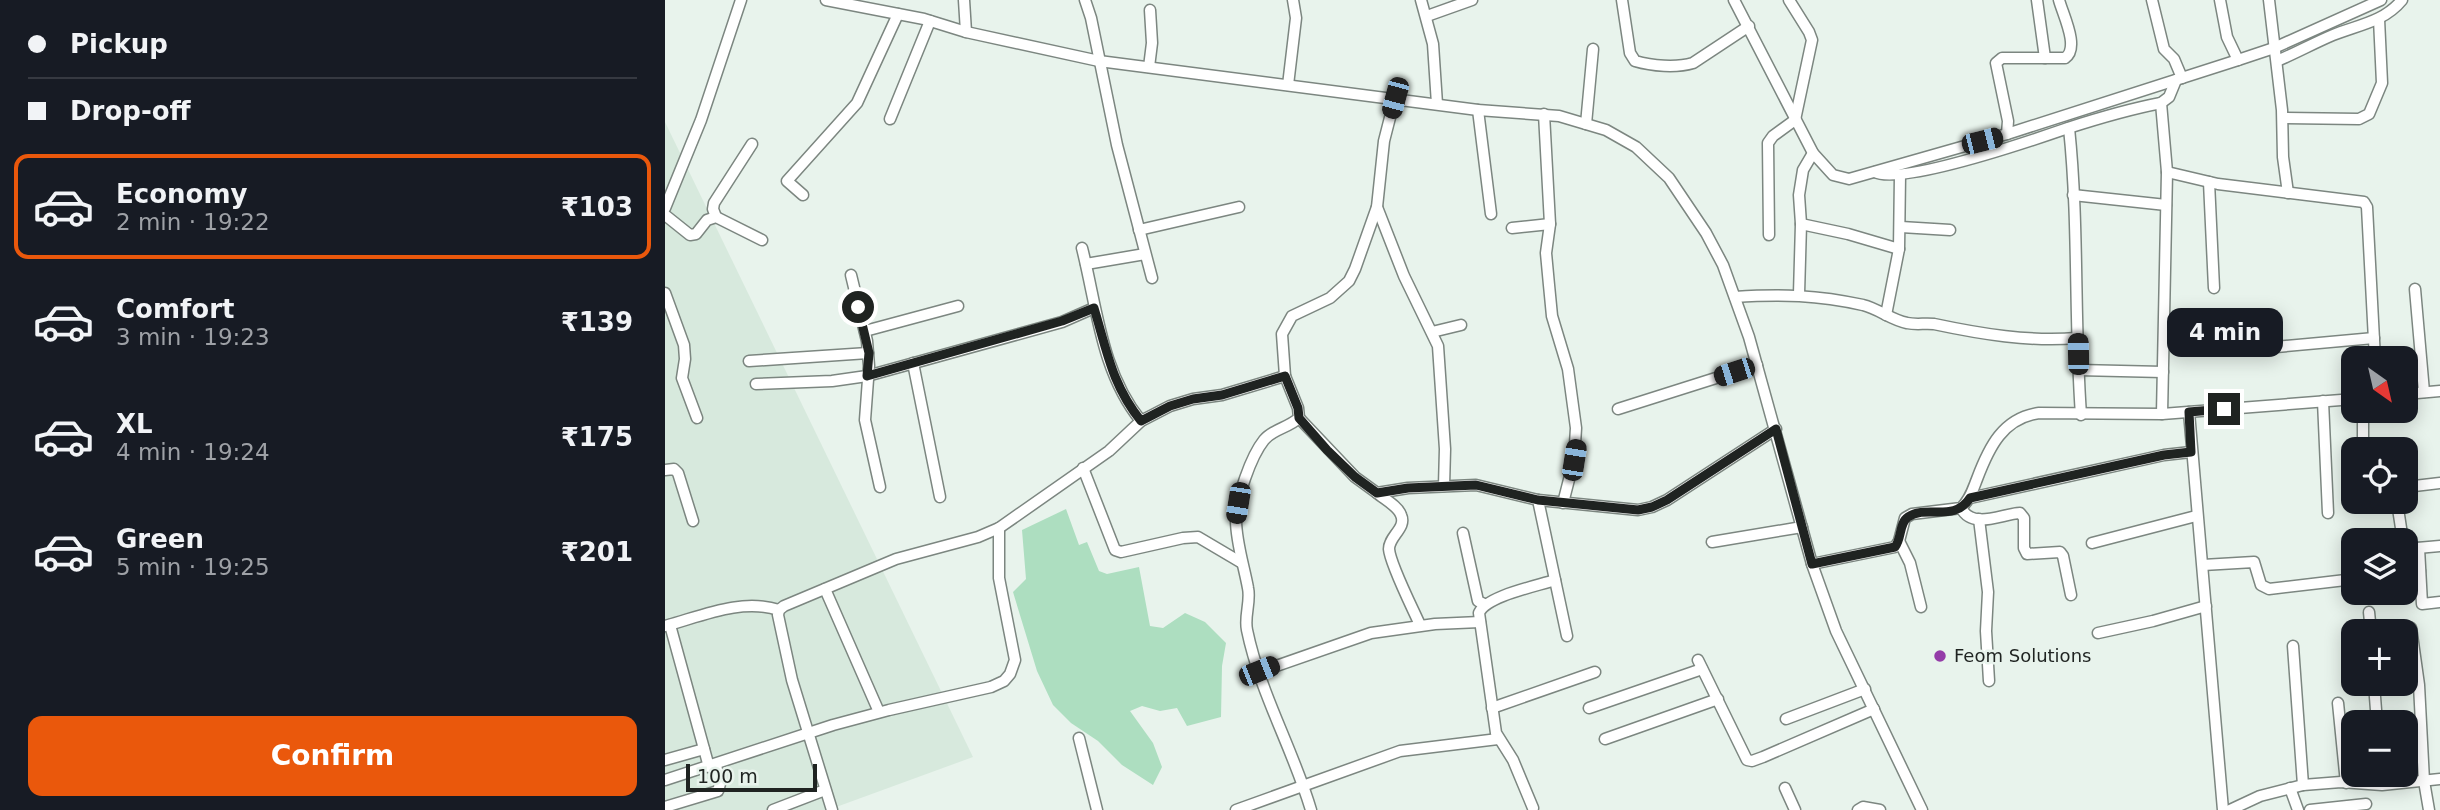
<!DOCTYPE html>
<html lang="en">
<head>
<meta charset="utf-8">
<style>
	:root { --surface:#171b24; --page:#20242c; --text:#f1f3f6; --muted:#9ea1a6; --line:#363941; --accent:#ea580c }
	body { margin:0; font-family:"DejaVu Sans",sans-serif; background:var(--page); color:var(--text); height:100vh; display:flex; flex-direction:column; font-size:26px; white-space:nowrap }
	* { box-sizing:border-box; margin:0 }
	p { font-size:23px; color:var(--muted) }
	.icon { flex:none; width:38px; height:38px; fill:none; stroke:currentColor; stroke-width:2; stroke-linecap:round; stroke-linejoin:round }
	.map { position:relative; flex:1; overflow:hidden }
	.drawer { display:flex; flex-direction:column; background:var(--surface); width:665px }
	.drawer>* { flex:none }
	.banner { display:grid; align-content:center; height:154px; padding:0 28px; background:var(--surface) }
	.needle { width:46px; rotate:146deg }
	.tools { position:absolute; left:1676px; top:346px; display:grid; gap:14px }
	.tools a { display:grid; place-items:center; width:77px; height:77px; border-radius:14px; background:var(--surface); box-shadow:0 4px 18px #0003; font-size:35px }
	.scale { position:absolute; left:21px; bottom:18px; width:131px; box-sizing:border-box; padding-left:7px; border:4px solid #1f2321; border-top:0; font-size:19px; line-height:24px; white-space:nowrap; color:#1f2321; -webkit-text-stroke:5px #e8f3ec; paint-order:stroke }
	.end { position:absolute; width:32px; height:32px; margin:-16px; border:9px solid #1f2321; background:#fff; box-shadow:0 0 0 4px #fff }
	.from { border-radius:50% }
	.bubble { position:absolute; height:49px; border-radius:14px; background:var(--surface); box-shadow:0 4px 18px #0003; font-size:23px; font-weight:800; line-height:49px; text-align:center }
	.car { position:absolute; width:21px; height:42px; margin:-21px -10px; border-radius:9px; box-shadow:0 0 5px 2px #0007; background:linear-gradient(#222 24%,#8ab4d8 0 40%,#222 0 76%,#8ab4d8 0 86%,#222 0) }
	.banner b { display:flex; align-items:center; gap:24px; height:66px; font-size:26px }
	.banner b+b { border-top:2px solid var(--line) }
	.banner i { width:18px; height:18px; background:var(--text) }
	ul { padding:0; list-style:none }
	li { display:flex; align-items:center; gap:21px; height:105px; margin:0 14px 10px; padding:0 14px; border:4px solid transparent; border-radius:14px }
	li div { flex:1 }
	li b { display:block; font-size:26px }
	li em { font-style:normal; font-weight:800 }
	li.current { border-color:var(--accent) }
	li>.icon { width:63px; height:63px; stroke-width:1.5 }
	.primary-button { display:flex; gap:14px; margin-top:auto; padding:14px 28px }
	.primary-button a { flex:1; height:80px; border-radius:14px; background:var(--accent); color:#fff; font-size:28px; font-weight:800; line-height:80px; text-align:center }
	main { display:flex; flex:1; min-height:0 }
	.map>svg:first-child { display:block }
	.built { fill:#d7e9dd }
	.green { fill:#addec0 }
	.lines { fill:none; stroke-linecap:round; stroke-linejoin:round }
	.minor-casing { stroke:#7c8680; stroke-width:13 }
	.minor { stroke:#fff; stroke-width:10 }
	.route { stroke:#1f2321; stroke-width:9 }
	.poi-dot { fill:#943ca8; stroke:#e8f3ec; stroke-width:2.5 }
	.labels { text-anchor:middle; stroke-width:5; stroke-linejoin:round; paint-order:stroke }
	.poi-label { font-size:18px; fill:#1f2321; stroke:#e8f3ec; text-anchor:start }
</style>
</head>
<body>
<main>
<section class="drawer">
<div class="banner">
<b><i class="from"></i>Pickup</b>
<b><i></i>Drop-off</b>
</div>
<ul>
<li class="current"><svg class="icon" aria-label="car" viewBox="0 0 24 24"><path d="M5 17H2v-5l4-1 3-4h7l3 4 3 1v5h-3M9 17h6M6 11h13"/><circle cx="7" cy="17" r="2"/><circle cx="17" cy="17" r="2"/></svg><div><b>Economy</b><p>2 min · 19:22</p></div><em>₹103</em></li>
<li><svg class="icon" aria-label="car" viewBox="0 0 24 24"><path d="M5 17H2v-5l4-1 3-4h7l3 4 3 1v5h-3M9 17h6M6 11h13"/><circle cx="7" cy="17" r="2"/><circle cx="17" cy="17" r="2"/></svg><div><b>Comfort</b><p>3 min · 19:23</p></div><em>₹139</em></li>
<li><svg class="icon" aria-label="car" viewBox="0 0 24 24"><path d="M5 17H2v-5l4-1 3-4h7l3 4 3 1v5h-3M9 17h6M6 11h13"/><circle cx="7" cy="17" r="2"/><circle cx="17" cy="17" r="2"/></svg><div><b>XL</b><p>4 min · 19:24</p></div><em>₹175</em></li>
<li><svg class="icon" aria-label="car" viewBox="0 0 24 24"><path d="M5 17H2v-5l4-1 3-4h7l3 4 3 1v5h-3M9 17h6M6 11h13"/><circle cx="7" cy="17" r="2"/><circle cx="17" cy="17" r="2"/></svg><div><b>Green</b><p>5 min · 19:25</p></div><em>₹201</em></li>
</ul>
<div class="primary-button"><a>Confirm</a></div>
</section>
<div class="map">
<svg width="1775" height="810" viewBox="0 0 1775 810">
	<rect width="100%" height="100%" fill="#e8f3ec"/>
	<polygon class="built" points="0,122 308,757 163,810 0,810"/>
	<polygon class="green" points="401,509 414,545 422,542 434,571 442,574 474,567 485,626 498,628 520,613 540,622 561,643 557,666 556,717 522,726 512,708 495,711 477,706 465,711 488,743 497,767 488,785 457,765 433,741 406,723 388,705 372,671 348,592 361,579 357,530"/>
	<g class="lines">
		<g class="minor-casing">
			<g id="minor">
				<polyline points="161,0 259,19 301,32 434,61 813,110 894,116 941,130 971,147 1004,178 1041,233 1058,265 1084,337 1147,564 1171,631 1257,810"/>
				<polyline points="299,0 301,32"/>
				<polyline points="420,0 426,18 452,145 487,278"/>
				<polyline points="756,0 768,44 772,104"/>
				<path d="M957,0L965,53L970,61C987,66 1011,68 1028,63L1084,26"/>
				<polyline points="1069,0 1148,153 1168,175 1184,179 1342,134 1573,60 1609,48 1716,0"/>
				<polyline points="1372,0 1380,58"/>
				<polyline points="1487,0 1499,49 1509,59 1517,78"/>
				<polyline points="1555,0 1562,37 1573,60"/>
				<polyline points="1604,0 1617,110 1618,157 1623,193"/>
				<polyline points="762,16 807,0"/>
				<path d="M1612,61C1631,53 1649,43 1668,35C1693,25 1719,22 1737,0"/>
				<polyline points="484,67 487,43 485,10"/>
				<polyline points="623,85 631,18 628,0"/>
				<polyline points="1496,103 1502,172 1497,414"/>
				<polyline points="813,110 826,214"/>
				<polyline points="879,114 885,224 881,253 884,285 887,316 903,369 911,428 909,460 898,503"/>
				<polyline points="1618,118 1694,119 1704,114 1717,83 1714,19"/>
				<polyline points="225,119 265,21"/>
				<polyline points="921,124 928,49"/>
				<path d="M1404,128C1414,223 1409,319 1416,415"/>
				<path d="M1342,134L1343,121L1331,63L1337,58H1400C1415,48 1398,15 1394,0"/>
				<path d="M1210,172C1236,186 1371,139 1403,128C1434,118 1465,109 1496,103L1504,97L1511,80"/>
				<polyline points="1502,172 1553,184 1699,202 1702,207 1710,359"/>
				<polyline points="1544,182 1549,288"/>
				<polyline points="138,195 122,181 192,103 233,14"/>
				<polyline points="1408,195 1501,205"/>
				<polyline points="712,207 739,276 773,346 780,449 779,486"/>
				<polyline points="0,208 36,120 76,0"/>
				<polyline points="0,215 25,235 31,234 42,220 51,217 97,240"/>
				<polyline points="51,217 48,209 49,203 87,144"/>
				<polyline points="1136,224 1183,234 1234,249"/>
				<polyline points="1236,227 1285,230"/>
				<polyline points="847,228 885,224"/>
				<polyline points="474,230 574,207"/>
				<polyline points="1104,235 1103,143 1108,136 1130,120 1147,40 1144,32 1124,0"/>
				<path d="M417,248C432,307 436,372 476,421"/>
				<polyline points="421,264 480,254"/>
				<polyline points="186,275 202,341 204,366 200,420 215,487"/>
				<polyline points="1750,289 1759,392"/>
				<polyline points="0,293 19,345 20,359 17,378 32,418"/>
				<polyline points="1134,294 1136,224 1134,195 1138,170 1148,153"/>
				<path d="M1070,297C1117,294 1152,295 1198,305C1214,309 1226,320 1242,323C1251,325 1260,323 1269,324C1316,334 1364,342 1412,338"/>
				<polyline points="1221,315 1234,249 1235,175"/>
				<polyline points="200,331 293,306"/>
				<polyline points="767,332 796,325"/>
				<polyline points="1600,348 1709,338"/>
				<polyline points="84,361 203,353"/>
				<polyline points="248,363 275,497"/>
				<polyline points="1413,370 1498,372"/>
				<polyline points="91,384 167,381 202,376 397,322 429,308"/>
				<polyline points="1741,394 1775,391"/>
				<polyline points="1658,401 1663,513"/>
				<polyline points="953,409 1092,365"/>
				<polyline points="1698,411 1698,450"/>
				<polyline points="1524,412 1558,810"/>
				<polyline points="634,418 690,477 712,493 743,488 811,485 873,500 973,510 987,507 1002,500 1111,429"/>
				<polyline points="418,468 450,550 456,552 518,538 533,537 577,563"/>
				<polyline points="0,470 9,469 13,473 28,521"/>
				<polyline points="1741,487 1775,483"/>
				<path d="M712,493C719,499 733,506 736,515C742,528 724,536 724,549C725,564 748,609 755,625"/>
				<polyline points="1305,498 1499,455 1526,452"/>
				<polyline points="873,500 902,636"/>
				<polyline points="1732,502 1738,541"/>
				<path d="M1296,508C1308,530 1336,514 1355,513L1359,518V548L1362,554L1395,552L1398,556L1406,595"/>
				<polyline points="1314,519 1323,592 1321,631 1324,681"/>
				<polyline points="798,533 813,601 819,604"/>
				<polyline points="1234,541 1245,563 1256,607"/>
				<polyline points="1047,542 1137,527"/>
				<polyline points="1427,543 1531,516"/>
				<polyline points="1754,548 1757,604 1775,602"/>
				<polyline points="1741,549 1775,546"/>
				<path d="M1147,564L1230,547L1234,541L1240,518L1247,514L1296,508C1305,500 1308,489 1312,479C1324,447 1338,418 1374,413L1497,414L1689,399"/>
				<polyline points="1538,565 1589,562 1596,585 1604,589 1689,579"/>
				<polyline points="1741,573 1755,571"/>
				<polyline points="160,589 214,712"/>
				<polyline points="1704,612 1706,632"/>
				<polyline points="5,625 44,767"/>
				<path d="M0,626C37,616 76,598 114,610"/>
				<polyline points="1746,628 1754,685 1759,781 1764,810"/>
				<polyline points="1433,633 1488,621 1541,606"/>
				<polyline points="1628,646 1638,785"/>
				<polyline points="1033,660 1082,760 1087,761 1098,757 1209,709"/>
				<polyline points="594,672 706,633 770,624 815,622"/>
				<polyline points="1709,684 1712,723"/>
				<polyline points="1673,703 1681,783"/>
				<polyline points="827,708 930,672"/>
				<polyline points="924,708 1037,669"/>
				<polyline points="1121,719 1200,689"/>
				<polyline points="414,738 432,810"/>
				<polyline points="940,739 1053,699"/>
				<polyline points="0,760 39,749"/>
				<polyline points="0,780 168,725 224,710 326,687 339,681 345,674 350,660 334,578 334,528"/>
				<polyline points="1120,788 1130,810"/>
				<polyline points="1625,788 1633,810"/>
				<polyline points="0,807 53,791 55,784 51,765"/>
				<path d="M868,808L848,760L831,733L814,613C821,596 872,586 890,580"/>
				<polyline points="108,810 160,790"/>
				<polyline points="167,810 127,680 113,615 114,610 119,606 231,559 313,537 334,528 444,451 476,421 505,406 528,399 557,395 620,376"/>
				<polyline points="571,810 735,751 833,739"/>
				<path d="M646,810C628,749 595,693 582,630C579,616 586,602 583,588C579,566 571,542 571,520C571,499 586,456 599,440C608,429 623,428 634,418L633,408L620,376L617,334L627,316L665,298L684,281L690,269L712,207L719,141L730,98"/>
				<polyline points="1193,810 1198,807 1215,810"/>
				<polyline points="1565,810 1595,796 1638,785 1676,782 1717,785 1775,779"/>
				<polyline points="1645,810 1701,804"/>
			</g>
		</g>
		<use href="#minor" class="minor"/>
	</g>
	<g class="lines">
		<path class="route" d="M193,307L204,353L202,376L397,321L429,308C442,351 447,385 476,421L505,406L528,399L557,395L620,376L633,408L634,418L662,450L690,477L712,493L743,488L811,485L873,500L973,510L987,507L1002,500L1111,429L1147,564L1230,547C1237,538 1234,523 1243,517C1262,504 1289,523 1305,498L1499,455L1526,452L1524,412L1559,409"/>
	</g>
	<circle class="poi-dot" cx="1275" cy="656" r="7"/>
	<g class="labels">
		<g class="poi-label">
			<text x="1289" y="662">Feom Solutions</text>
		</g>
	</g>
</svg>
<div class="tools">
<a><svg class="needle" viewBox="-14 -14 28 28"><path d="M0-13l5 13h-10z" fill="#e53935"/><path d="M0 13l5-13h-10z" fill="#9ea1a6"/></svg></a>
<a><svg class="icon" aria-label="locate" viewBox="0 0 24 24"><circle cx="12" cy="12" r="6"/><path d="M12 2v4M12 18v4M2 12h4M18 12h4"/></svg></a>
<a><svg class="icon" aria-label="layers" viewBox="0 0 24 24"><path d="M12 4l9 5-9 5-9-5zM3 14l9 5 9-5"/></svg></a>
<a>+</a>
<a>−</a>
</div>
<div class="scale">100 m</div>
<i class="end from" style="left:193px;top:307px"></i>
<i class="end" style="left:1559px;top:409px"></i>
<div class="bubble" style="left:1502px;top:308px;width:116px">4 min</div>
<i class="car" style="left:730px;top:98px;rotate:195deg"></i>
<i class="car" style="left:1317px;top:141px;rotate:76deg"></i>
<i class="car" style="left:1413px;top:354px;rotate:359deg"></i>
<i class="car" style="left:1069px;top:372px;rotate:252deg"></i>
<i class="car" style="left:909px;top:460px;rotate:9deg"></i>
<i class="car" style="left:573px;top:503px;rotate:189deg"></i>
<i class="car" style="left:594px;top:671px;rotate:68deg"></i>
</div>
</main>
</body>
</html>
